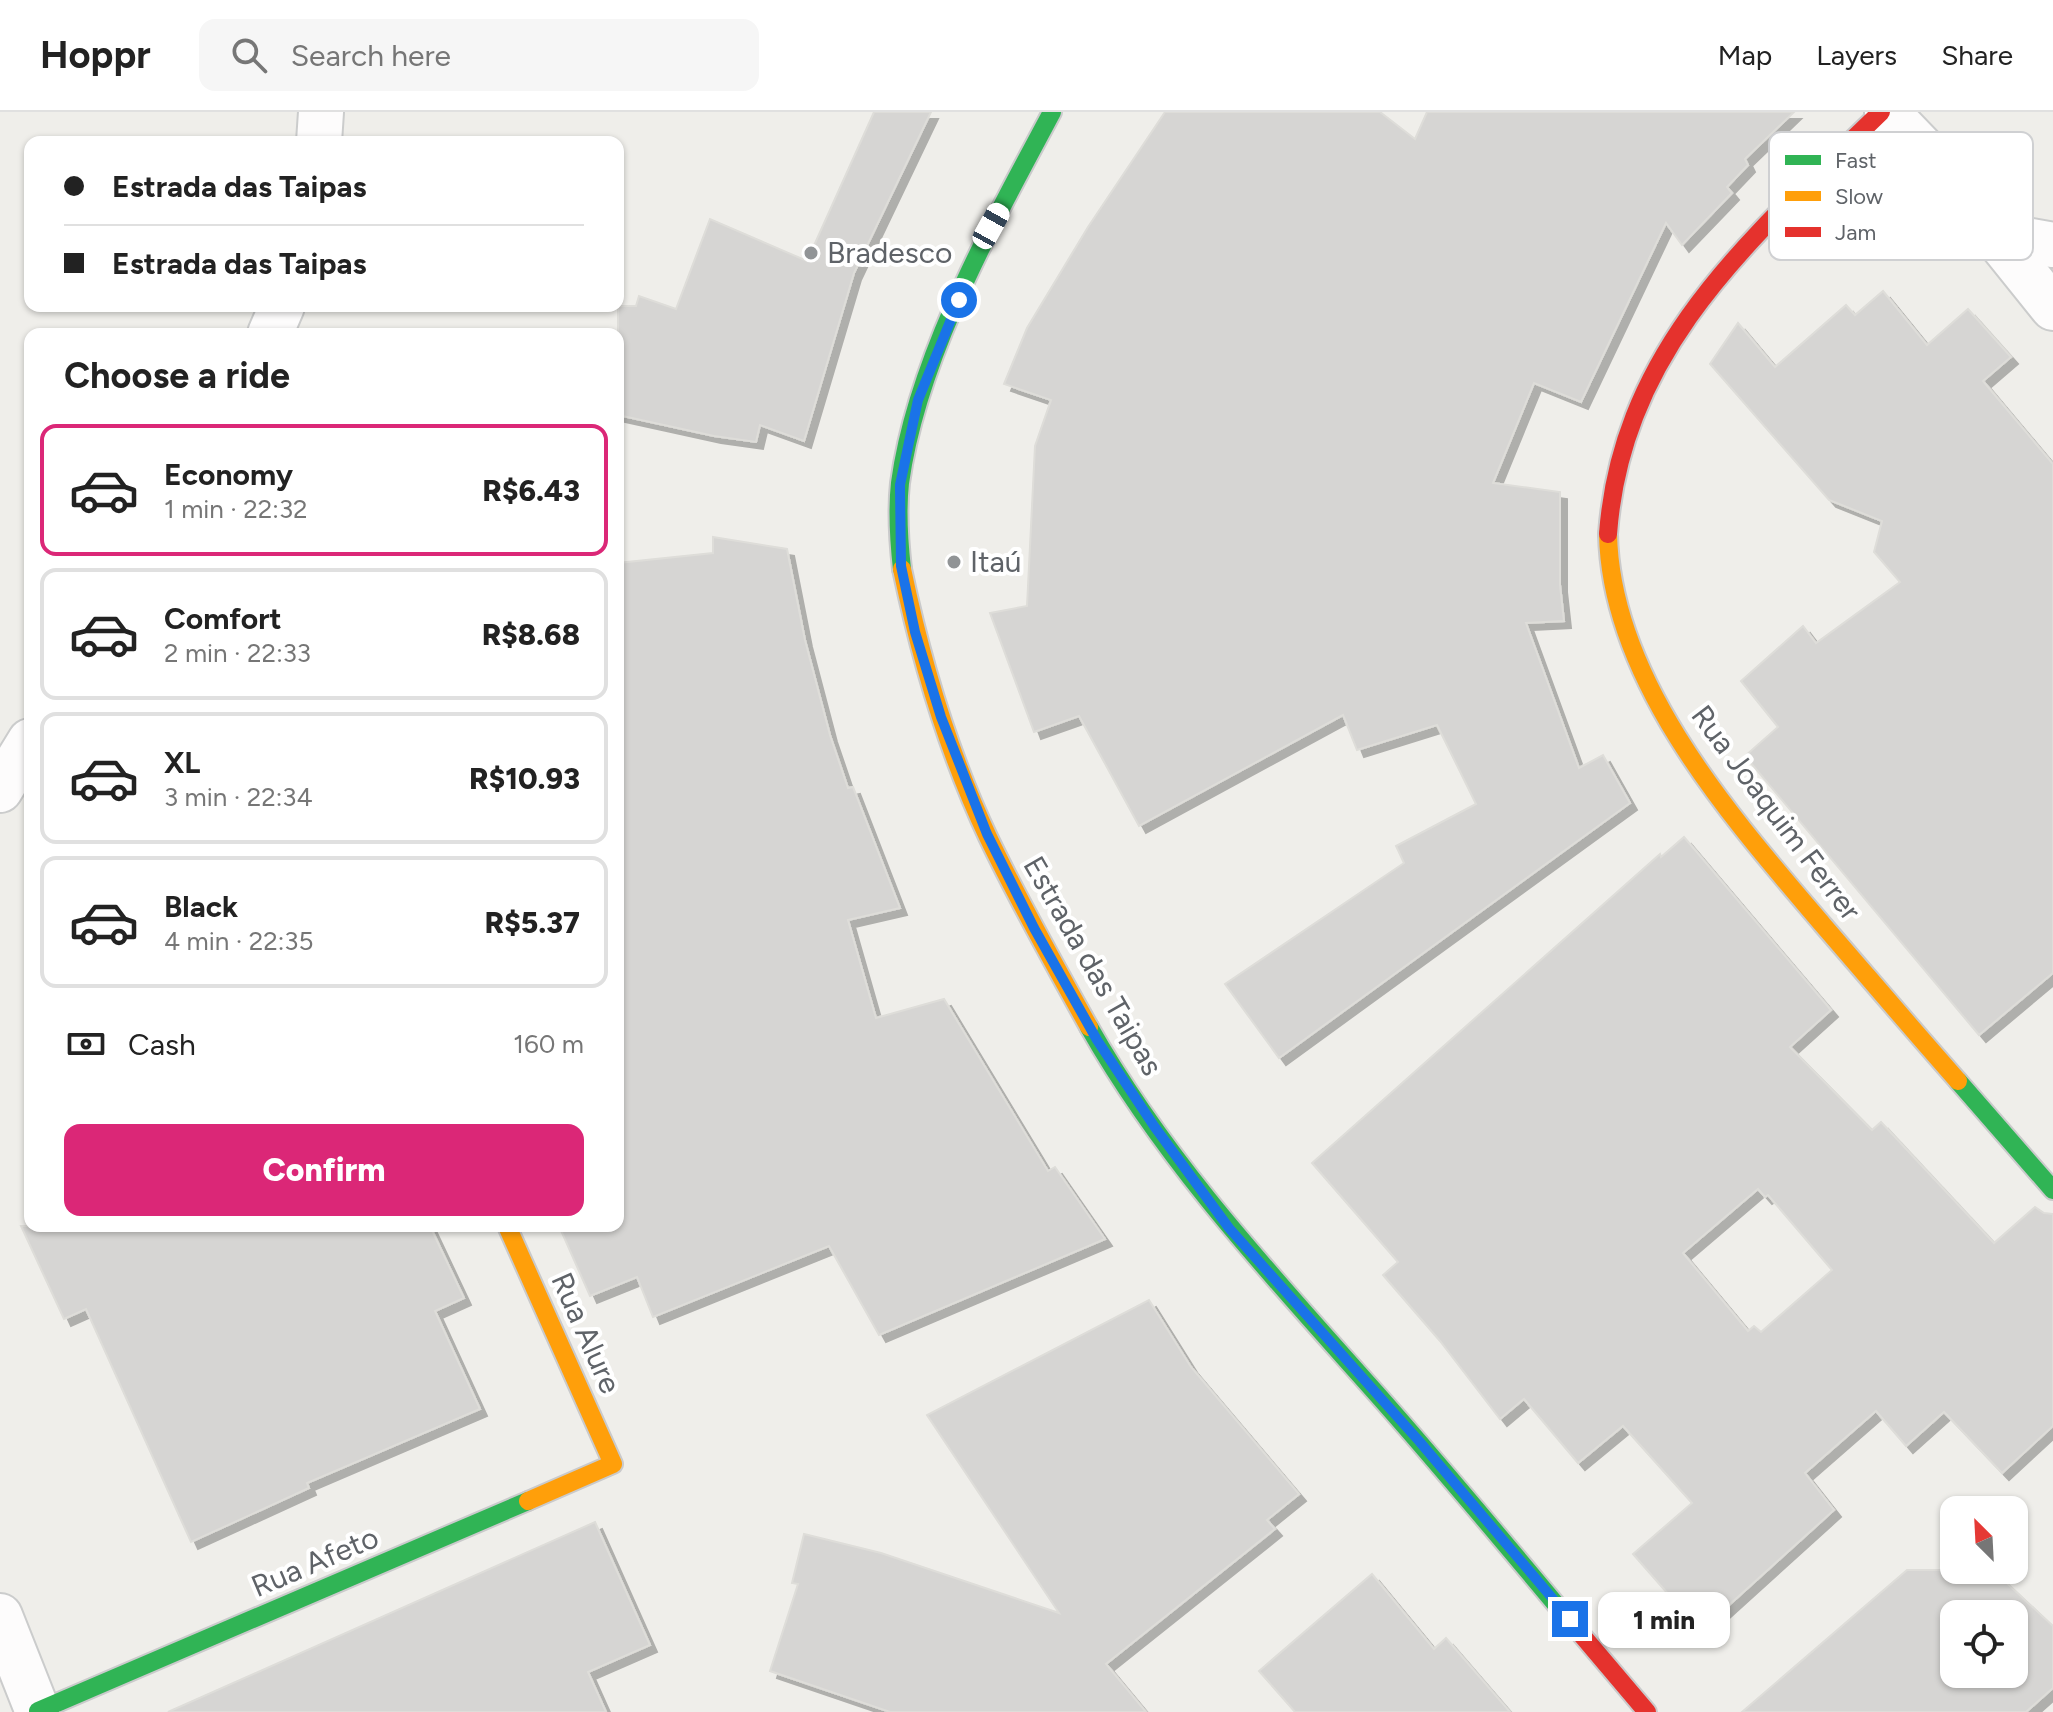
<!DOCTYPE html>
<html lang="en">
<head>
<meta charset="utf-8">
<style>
	:root { --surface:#fff; --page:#f6f6f6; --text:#222; --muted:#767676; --line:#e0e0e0; --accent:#db2777 }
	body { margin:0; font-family:Figtree,sans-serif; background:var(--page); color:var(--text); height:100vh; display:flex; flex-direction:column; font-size:30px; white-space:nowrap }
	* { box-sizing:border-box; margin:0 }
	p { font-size:26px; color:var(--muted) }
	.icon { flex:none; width:44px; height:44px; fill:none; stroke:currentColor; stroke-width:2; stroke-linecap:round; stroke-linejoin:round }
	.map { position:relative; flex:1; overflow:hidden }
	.side { position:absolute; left:24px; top:216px; width:600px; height:904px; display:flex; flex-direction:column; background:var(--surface); border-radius:16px; box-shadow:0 2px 6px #0004 }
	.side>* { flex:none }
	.guide { position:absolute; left:24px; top:24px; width:600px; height:176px; border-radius:16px; box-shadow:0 2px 6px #0004; display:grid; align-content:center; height:176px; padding:0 40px; background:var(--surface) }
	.needle { width:52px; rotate:336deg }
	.buttons { position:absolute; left:1940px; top:1384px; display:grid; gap:16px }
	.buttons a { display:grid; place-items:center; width:88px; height:88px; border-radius:16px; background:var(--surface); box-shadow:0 2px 6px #0004; font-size:40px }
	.end { position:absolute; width:36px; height:36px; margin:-18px; border:10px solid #1a73e8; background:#fff; box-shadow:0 0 0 4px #fff }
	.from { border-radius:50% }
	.bubble { position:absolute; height:56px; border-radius:16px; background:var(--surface); box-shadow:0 2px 6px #0004; font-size:26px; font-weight:800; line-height:56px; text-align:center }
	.car { position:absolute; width:24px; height:48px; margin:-24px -12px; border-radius:10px; box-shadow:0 0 6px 2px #0007; background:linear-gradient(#fff 24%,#345 0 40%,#fff 0 76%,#345 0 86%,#fff 0) }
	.guide b { display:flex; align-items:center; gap:28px; height:76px; font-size:30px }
	.guide b+b { border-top:2px solid var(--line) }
	.guide i { width:20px; height:20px; background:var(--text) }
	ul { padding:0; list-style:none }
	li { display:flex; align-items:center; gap:24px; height:132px; margin:0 16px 12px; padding:0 24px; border:4px solid var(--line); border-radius:16px }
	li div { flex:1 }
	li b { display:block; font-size:30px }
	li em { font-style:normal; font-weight:800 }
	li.active { border-color:var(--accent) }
	li>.icon { width:72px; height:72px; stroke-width:1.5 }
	h2 { padding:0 40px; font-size:36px; line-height:96px }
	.pay { display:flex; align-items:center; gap:20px; height:88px; padding:0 40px; font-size:30px }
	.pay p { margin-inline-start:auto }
	.action { display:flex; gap:16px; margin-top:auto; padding:16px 40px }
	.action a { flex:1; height:92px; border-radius:16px; background:var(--accent); color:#fff; font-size:32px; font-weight:800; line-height:92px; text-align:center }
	header { display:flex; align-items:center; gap:48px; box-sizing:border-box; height:112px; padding:0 40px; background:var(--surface); border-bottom:2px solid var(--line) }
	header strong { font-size:38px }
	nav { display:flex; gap:44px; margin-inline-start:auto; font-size:28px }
	.search { width:560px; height:72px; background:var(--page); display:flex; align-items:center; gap:20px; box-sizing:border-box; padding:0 28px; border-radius:16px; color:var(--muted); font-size:30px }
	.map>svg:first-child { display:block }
	.building { fill:#d6d5d3; stroke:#deddd9; stroke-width:2; fill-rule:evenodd; filter:url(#shadow) }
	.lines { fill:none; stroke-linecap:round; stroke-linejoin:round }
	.street-casing { stroke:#cbcccc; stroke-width:48 }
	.fast-casing { stroke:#cacacb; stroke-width:22 }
	.slow-casing { stroke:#cacacb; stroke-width:22 }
	.jam-casing { stroke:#cacacb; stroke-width:22 }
	.street { stroke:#fdfcfc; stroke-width:44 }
	.fast { stroke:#30b455; stroke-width:18 }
	.slow { stroke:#ff9f0a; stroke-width:18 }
	.jam { stroke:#e5322d; stroke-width:18 }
	.route { stroke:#1a73e8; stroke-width:10 }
	.poi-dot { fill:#919496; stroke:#fff; stroke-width:3 }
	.labels { text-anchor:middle; stroke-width:8; stroke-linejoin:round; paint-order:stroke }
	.poi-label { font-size:30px; fill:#5f6368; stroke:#fff; text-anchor:start }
	.street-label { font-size:30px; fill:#5f6368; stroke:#fff }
	.key { fill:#fff; stroke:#cfd0d2; stroke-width:2 }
	.key-label { font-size:22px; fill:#5f6368 }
</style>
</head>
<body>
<header>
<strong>Hoppr</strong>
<div class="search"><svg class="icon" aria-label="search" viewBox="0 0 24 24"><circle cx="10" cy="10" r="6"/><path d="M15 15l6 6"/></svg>Search here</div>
<nav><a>Map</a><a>Layers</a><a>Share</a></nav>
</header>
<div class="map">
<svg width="2053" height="1600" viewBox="0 0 2053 1600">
	<defs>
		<filter id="shadow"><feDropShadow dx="7" dy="7" stdDeviation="0" flood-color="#0004"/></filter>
	</defs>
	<rect width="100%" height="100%" fill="#efeeea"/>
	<g class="building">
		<polygon points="874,0 931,0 854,161 804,329 760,313 756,330 714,324 618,303 618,194 636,194 639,184 676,197 710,107 807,149"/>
		<polygon points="1165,0 1380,0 1415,27 1427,0 1794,0 1745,47 1748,53 1727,75 1732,81 1682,133 1666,111 1581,290 1534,271 1493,371 1560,380 1560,473 1564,509 1526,511 1579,656 1603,643 1630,691 1279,946 1225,872 1404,751 1396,734 1476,692 1437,613 1357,638 1343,603 1139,714 1079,604 1034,620 990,501 1027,494 1035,334 1051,288 1004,272 1027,216 1088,115"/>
		<polygon points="1883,179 1927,233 1968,197 2011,245 1983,269 2053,352 2053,861 1979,923 1745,644 1778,615 1741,569 1803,514 1816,531 1900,470 1874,440 1882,409 1829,388 1710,252 1738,211 1775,255 1846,193 1855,203"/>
		<polygon points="713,425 787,437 805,528 830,623 848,676 853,675 900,796 848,808 876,906 944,887 1048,1059 1055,1055 1105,1127 879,1223 829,1134 653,1205 637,1165 590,1184 559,1114 618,1114 618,451 713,441"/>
		<path d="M1684,725L1831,898L1790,935L1872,1018L1881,1010L1994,1131L2035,1095L2044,1101L2053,1102V1314L2002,1361L1944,1300L1906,1334L1876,1299L1805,1361L1834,1398L1718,1503L1708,1491L1690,1507L1633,1442L1692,1391L1623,1314L1578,1351L1524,1287L1500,1307L1440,1229L1383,1163L1398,1150L1312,1051L1660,742L1661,745ZM1758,1077L1765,1085L1768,1083L1832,1158L1761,1220L1754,1214L1748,1219L1683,1141Z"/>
		<polygon points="21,1114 430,1114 464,1186 435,1199 480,1297 307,1371 309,1376 191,1430 86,1197 64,1207"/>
		<polygon points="1149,1188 1191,1255 1299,1382 1267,1408 1275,1417 1106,1552 1146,1600 890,1600 770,1559 798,1472 792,1471 804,1422 881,1441 1059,1501 927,1303"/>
		<polygon points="595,1410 650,1533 588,1560 606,1600 168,1600"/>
		<path d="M1907,1458H1993L2053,1514V1576L2026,1600H1742ZM1954,1502H2014V1562H1954Z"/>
		<polygon points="1372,1462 1434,1537 1446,1526 1510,1600 1295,1600 1259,1559"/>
	</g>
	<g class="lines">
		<g class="street-casing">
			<g id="street">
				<polyline points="1887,0 1938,53 2053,196"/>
				<polyline points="319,30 321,0"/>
				<polyline points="1994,122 2053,133"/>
				<polyline points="270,222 282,194"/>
				<polyline points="0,678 30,629"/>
				<polyline points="0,1504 38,1600"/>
			</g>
		</g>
		<g class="fast-casing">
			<g id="fast">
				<path d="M902,457C899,430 897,398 900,371C917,245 993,111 1052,0"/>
				<path d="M1089,915C1166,1051 1273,1165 1376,1281C1440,1353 1502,1428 1564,1502"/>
				<polyline points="1958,969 2053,1078"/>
				<polyline points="38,1599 528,1389"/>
			</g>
		</g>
		<g class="slow-casing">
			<g id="slow">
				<path d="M1608,422C1611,570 1732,706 1823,813C1868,865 1913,918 1958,969"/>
				<path d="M902,457C921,548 948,640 988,725C1019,790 1054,852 1089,915"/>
				<polyline points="507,1114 613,1352 528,1389"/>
			</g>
		</g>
		<g class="jam-casing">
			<g id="jam">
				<path d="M1608,422C1622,233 1755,123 1881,0"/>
				<polyline points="1564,1502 1647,1600"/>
			</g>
		</g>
		<use href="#street" class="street"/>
		<use href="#fast" class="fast"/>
		<use href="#slow" class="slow"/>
		<use href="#jam" class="jam"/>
	</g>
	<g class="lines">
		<polyline class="route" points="959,188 918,288 912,316 900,373 901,454 915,520 941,605 987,722 1034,816 1097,928 1154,1014 1229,1116 1419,1329 1570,1507"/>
	</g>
	<g class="poi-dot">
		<circle cx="811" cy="141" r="8"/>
		<circle cx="954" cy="450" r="8"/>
	</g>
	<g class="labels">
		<g class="poi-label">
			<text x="827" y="151">Bradesco</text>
			<text x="970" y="460">Itaú</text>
		</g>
		<g class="street-label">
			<text transform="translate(1776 701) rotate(53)" y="10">Rua Joaquim Ferrer</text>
			<text transform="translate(1093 854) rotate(60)" y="10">Estrada das Taipas</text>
			<text transform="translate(586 1221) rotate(66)" y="10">Rua Alure</text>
			<text transform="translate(315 1450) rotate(-23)" y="10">Rua Afeto</text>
		</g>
	</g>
	<rect x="1769" y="20" width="264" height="128" rx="12" class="key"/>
	<rect x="1785" y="43" width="36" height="10" fill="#30b455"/>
	<rect x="1785" y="79" width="36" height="10" fill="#ff9f0a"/>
	<rect x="1785" y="115" width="36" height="10" fill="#e5322d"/>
	<g class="key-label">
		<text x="1835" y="56">Fast</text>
		<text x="1835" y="92">Slow</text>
		<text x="1835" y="128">Jam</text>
	</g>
</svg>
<div class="buttons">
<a><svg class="needle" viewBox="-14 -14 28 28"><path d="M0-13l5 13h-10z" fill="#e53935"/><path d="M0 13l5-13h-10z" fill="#767676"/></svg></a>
<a><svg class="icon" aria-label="locate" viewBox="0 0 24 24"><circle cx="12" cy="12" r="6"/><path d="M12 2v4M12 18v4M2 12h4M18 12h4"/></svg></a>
</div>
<i class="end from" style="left:959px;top:188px"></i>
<i class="end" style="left:1570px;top:1507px"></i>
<div class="bubble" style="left:1598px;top:1480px;width:132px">1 min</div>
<i class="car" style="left:991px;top:114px;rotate:29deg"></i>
<div class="guide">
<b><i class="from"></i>Estrada das Taipas</b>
<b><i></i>Estrada das Taipas</b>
</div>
<section class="side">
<h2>Choose a ride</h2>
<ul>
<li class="active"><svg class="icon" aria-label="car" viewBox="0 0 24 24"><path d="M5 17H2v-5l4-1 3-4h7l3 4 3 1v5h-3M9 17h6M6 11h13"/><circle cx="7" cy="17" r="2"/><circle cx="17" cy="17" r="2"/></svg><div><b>Economy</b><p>1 min · 22:32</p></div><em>R$6.43</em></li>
<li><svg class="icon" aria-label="car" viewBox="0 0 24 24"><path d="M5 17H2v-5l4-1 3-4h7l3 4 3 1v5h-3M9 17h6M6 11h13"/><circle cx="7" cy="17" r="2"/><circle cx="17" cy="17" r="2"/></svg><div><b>Comfort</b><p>2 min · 22:33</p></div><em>R$8.68</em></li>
<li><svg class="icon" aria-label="car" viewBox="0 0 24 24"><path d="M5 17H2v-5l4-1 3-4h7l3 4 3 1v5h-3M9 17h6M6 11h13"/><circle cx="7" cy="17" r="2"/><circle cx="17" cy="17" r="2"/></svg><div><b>XL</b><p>3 min · 22:34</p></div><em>R$10.93</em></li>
<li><svg class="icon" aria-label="car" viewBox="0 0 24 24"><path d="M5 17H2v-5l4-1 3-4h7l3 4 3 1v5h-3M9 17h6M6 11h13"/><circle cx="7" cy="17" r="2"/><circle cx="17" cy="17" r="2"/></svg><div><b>Black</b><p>4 min · 22:35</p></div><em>R$5.37</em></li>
</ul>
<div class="pay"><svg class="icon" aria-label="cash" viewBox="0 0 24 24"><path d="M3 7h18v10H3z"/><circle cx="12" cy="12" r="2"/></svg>Cash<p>160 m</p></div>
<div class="action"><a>Confirm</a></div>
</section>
</div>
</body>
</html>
